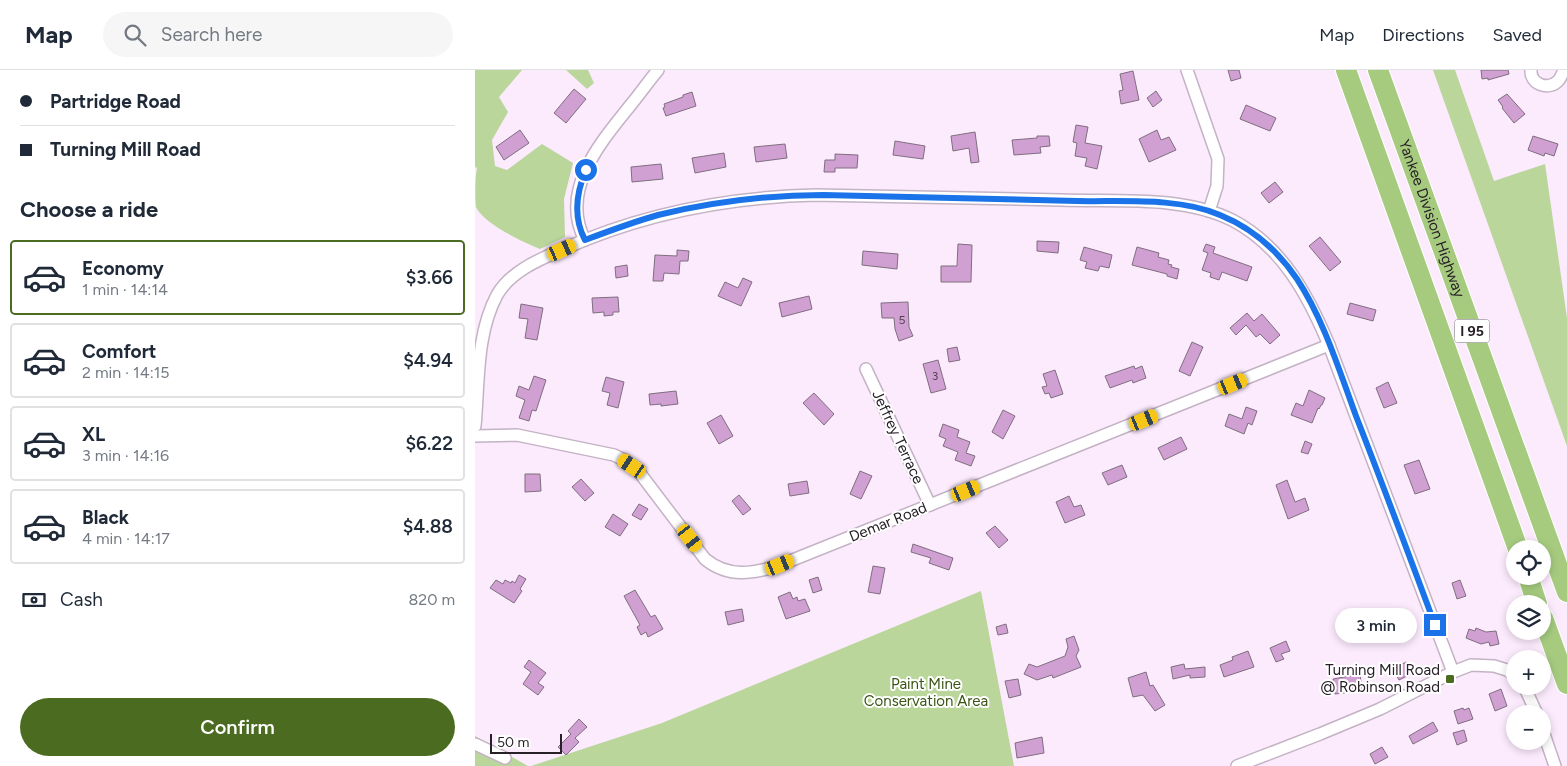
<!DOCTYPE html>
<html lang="en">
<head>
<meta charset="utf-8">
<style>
	:root { --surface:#fff; --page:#f6f6f7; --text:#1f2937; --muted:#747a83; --line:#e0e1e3; --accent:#4b6b21 }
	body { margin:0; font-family:Figtree,sans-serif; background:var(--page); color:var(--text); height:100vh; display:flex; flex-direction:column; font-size:19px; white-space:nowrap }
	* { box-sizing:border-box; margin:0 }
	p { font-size:16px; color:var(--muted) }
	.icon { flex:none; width:28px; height:28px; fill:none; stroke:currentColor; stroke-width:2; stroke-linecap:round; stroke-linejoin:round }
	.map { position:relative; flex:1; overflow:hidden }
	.side { display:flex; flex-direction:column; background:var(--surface); width:475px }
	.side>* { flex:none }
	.banner { display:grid; align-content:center; height:110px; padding:0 20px; background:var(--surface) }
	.fabs { position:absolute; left:1031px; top:470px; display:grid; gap:10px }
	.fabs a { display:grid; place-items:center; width:45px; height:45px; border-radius:50%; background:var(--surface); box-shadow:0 2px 8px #0003; font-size:25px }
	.scale { position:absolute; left:15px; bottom:12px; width:72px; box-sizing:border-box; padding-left:5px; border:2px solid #272027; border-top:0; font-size:14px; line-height:18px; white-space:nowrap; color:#272027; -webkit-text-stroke:4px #fff; paint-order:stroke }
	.end { position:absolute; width:22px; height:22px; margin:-11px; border:6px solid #1a73e8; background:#fff; box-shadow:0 0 0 2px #fff }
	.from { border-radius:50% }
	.bubble { position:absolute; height:35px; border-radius:18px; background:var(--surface); box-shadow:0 2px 8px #0003; font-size:16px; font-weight:600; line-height:35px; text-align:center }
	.car { position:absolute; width:15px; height:30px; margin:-15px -8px; border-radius:6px; box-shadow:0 0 4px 1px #0007; background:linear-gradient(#f5c518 24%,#345 0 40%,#f5c518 0 76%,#345 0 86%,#f5c518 0) }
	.banner b { display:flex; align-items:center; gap:18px; height:48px; font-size:19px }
	.banner b+b { border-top:1px solid var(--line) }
	.banner i { width:12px; height:12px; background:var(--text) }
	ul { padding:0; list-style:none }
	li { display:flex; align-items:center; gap:15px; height:75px; margin:0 10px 8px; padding:0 10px; border:2px solid var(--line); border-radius:5px }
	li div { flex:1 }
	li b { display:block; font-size:19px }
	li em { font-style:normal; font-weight:600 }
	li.selected { border-color:var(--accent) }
	li>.icon { width:45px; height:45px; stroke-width:1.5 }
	h2 { padding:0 20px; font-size:22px; line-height:60px }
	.pay { display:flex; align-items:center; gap:12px; height:55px; padding:0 20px; font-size:19px }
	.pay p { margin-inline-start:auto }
	.cta { display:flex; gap:10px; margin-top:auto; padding:10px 20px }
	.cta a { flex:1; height:58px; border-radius:30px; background:var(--accent); color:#fff; font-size:20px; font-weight:600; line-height:58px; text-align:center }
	header { display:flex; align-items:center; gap:30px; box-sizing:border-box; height:70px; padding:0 25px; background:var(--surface); border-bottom:1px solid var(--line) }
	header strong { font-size:24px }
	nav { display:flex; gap:28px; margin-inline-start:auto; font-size:18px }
	.search { width:350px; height:45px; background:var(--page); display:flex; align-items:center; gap:12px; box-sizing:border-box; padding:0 18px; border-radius:28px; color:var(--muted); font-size:19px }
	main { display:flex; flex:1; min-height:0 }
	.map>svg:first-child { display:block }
	.green { fill:#bad69b }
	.building { fill:#d1a0d3; stroke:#7f6e7f }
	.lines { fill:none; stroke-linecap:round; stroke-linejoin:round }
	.minor-casing { stroke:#c4b2c5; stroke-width:14 }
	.motorway-casing { stroke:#fff; stroke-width:22 }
	.minor { stroke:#fff; stroke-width:11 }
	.motorway { stroke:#a6cb7f; stroke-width:20 }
	.route { stroke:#1a73e8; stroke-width:6 }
	.poi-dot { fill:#4b6b21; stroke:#fff; stroke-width:2 }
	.labels { text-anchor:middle; stroke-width:4; stroke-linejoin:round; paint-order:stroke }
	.number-label { font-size:12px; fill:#524052 }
	.shield { fill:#fff; stroke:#686368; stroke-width:1 }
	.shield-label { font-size:14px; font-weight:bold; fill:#272027 }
	.street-label { font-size:15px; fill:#272027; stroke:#fff }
	.poi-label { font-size:15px; fill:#272027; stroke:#fff; text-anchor:end }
	.park-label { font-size:15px; fill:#3a5413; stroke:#fff }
</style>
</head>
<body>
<header>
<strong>Map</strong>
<div class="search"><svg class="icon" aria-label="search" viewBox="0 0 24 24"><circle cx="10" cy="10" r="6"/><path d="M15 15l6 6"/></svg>Search here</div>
<nav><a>Map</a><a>Directions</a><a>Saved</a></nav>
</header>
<main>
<section class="side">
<div class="banner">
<b><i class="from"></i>Partridge Road</b>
<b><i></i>Turning Mill Road</b>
</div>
<h2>Choose a ride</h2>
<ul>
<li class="selected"><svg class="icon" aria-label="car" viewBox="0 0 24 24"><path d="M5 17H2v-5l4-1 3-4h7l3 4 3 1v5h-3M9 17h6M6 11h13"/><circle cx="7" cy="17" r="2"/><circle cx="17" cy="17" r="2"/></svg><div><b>Economy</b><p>1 min · 14:14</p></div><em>$3.66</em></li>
<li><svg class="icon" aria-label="car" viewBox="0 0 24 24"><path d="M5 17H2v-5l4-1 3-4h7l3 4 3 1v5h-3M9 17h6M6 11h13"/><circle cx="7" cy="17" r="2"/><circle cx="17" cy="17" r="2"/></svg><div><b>Comfort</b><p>2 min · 14:15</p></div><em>$4.94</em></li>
<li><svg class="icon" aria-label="car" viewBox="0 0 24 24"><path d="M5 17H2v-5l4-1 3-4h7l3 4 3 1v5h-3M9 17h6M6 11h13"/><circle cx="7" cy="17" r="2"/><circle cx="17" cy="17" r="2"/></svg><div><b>XL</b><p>3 min · 14:16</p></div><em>$6.22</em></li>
<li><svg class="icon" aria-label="car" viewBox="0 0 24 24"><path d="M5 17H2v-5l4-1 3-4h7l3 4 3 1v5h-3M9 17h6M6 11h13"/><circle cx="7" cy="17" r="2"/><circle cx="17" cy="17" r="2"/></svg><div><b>Black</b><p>4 min · 14:17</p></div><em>$4.88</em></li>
</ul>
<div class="pay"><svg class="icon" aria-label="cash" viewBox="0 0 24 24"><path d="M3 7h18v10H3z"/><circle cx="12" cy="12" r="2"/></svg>Cash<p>820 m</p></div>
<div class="cta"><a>Confirm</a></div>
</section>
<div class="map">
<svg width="1092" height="696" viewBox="0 0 1092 696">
	<rect width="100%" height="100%" fill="#fceafd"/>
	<g class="green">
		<path d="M0,0H47L24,27L33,42L17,70L20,96L32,100L67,74L98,93L89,129L90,167L65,179C48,172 9,154 1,137C0,129 0,107 2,98L0,97Z"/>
		<polygon points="91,0 113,0 119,13 112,19"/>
		<polygon points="958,0 980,0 1019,111 1070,94 1092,248 1092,376"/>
		<polygon points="506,521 539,696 56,696 187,653"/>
		<polygon points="0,666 53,696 0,696"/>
	</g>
	<g class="building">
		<polygon points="753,0 764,0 766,8 756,11"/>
		<polygon points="1006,0 1033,0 1034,4 1013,10 1013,8 1007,9"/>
		<polygon points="658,1 664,30 646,34 644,21 648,20 645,4"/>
		<polygon points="99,19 111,29 91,53 79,43"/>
		<polygon points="681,21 687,30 678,37 672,28"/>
		<polygon points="217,22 221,36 191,46 188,38 190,37 189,34 208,27 208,25"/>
		<polygon points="1032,24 1050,44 1039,53 1027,38 1028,37 1023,30"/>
		<polygon points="771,35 801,48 795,61 765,49"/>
		<polygon points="601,55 613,57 610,73 627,76 622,99 610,96 612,88 600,86 602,73 598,72"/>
		<polygon points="45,60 54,73 29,90 21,77"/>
		<polygon points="682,60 686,70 694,67 701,80 674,92 664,69"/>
		<polygon points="500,62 504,92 496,93 494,78 478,81 476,66"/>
		<polygon points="562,66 574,66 575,76 565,77 566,83 539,85 537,70 562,68"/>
		<polygon points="1058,66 1083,74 1079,86 1070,83 1069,86 1053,80"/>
		<polygon points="420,71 450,76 448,89 418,85"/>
		<polygon points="310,74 312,88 281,92 279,77"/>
		<polygon points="249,83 251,97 220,103 217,88"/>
		<polygon points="360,84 383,85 382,98 360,98 360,102 349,102 350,90 360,90"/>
		<polygon points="186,94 188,109 157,112 156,97"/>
		<polygon points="800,112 808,122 794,133 786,123"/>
		<polygon points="845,167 866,192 855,201 834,176"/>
		<polygon points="562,171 584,172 583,183 562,181"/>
		<polygon points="483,174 497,175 496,212 466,212 466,196 482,196"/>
		<polygon points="731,174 740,177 738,183 777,197 772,211 747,202 744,210 735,207 736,203 727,200 733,183 728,181"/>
		<polygon points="609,177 637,185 634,198 625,196 623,201 610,198 612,192 605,190"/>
		<polygon points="662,177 684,183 683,187 694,190 693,194 697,195 696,197 704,199 702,209 692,206 692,204 657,195"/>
		<polygon points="202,180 214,181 213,191 205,191 204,204 189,203 188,211 178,211 180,185 202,186"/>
		<polygon points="388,181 423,184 422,199 387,195"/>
		<polygon points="152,195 153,206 141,208 140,197"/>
		<polygon points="268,208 277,212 266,236 243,226 250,212 263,218"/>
		<polygon points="334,226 337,239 307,247 304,233"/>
		<polygon points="143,227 144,242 138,242 138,245 129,246 129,242 118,243 117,228"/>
		<polygon points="433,232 434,257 438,266 424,271 420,259 419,248 407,248 406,233"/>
		<polygon points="875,233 901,240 898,251 872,244"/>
		<polygon points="46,234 68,238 62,270 50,268 53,249 44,248"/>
		<polygon points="772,243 779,251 787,244 805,265 795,274 785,264 781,267 771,255 761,265 755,258"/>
		<polygon points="717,272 728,277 715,306 704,301"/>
		<polygon points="482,277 485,290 474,292 472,279"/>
		<polygon points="463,290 471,319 456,323 448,294"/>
		<polygon points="659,296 660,299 667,296 671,308 658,313 657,310 635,318 630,306"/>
		<polygon points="580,300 588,324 576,328 574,323 570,324 567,317 572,316 568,304"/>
		<polygon points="59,306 71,310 61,341 57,340 54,351 44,348 50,330 41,326 44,316 54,320"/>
		<polygon points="131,307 149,312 143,338 132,335 135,323 127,321"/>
		<polygon points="913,312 922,333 909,338 901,318"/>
		<polygon points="834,320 850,328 847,335 846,335 844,339 843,338 837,353 816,345 821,333 828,336"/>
		<polygon points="201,321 203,334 186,336 186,334 175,335 174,324"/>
		<polygon points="339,323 359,344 349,355 328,333"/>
		<polygon points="771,337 782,341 777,355 773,353 769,364 750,356 754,344 767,349"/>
		<polygon points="528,340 540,346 528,369 517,362"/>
		<polygon points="246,345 258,366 244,374 232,353"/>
		<polygon points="468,354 484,360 482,367 495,372 491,383 500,386 496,396 480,390 483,382 468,376 471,369 464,366"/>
		<polygon points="706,367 712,379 689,390 683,378"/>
		<polygon points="830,371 837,374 833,384 826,382"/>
		<polygon points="944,390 955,419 940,424 929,395"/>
		<polygon points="647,395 652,407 633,415 627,403"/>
		<polygon points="385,401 397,406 386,429 375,424"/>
		<polygon points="50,404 65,404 66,421 50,422"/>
		<polygon points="106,409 119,423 110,431 97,417"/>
		<polygon points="812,410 820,432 830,428 834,440 813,449 801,415"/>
		<polygon points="332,411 334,423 315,426 313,414"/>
		<polygon points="264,425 276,439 268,445 257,431"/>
		<polygon points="594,426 599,437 606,435 610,445 590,453 581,432"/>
		<polygon points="164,434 173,439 166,450 157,445"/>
		<polygon points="138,444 153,454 145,466 130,457"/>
		<polygon points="520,456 533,470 524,478 511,463"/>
		<polygon points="438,474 478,488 474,500 454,493 456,488 436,482"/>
		<polygon points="398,496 410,498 405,524 393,522"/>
		<polygon points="44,505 51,509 45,519 47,521 39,533 15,518 21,510 28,514 30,510 36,513 37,511 40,513"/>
		<polygon points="343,507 347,520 338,523 334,510"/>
		<polygon points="985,510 991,526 982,529 977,513"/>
		<polygon points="160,520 176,547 180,545 188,559 173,567 171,562 166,565 162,557 165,555 149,526"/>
		<polygon points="315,522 318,529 322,527 323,531 330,529 335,541 311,549 303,527"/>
		<polygon points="267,539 269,551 253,555 250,542"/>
		<polygon points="531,554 533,563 523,565 521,557"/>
		<polygon points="1001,558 1011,562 1021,561 1024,574 1015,576 1014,572 1006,574 991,568 994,559 1000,561"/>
		<polygon points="599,566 604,580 601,586 606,597 578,608 577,605 562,610 549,604 554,594 562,597 590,586 593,577 591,569"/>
		<polygon points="811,571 815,581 806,584 809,589 801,592 795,578"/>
		<polygon points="773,581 779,597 749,607 745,595 758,590 757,587"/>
		<polygon points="54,590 71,603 63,613 69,617 63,625 48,614 56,602 49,597"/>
		<polygon points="931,592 938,603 924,610 918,599"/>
		<polygon points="709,594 710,599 730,597 730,607 715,608 715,605 698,609 696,597"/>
		<polygon points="671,602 675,616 678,615 690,635 680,641 668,625 658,627 653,608"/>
		<polygon points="885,604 887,621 860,624 858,609"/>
		<polygon points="543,609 546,625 534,628 530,611"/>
		<polygon points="1026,619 1032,636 1020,641 1014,624"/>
		<polygon points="988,638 989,640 994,638 998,649 983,654 979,641"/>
		<polygon points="104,649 112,657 100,668 104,672 91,685 83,677 96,664 93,661"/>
		<polygon points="958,652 963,661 938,674 934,666"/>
		<polygon points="989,660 992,671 982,675 978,663"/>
		<polygon points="567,667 569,683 542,688 540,673"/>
		<polygon points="907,677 913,687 900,694 895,684"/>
	</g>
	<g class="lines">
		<g class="minor-casing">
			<g id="minor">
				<polyline points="712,0 743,89 742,116 734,141"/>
				<path d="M1056,0C1055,14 1073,21 1083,11C1086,8 1087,4 1089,0"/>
				<path d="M110,170C84,121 125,73 154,37C164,25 173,12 183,0"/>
				<polyline points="391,299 455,435"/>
				<path d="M0,356C4,313 1,264 22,225C35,202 63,190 86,180C166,144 253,127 341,125C422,126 504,128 586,130C641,132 707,125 757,150C807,176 833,225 854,275L978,602"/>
				<path d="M0,366L42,365L139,385L149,390L164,402L230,489C253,508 278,504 305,495L854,275"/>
				<polyline points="1049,616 1062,644"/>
				<polyline points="1068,661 1080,696"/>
				<polyline points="0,674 30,688"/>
				<polyline points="762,696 845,664 905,639 978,602 996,595 1019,596 1032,600 1040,606"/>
			</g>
		</g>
		<g class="motorway-casing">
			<g id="motorway">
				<polyline points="871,0 1043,479"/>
				<path id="s1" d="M903,0L1092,522"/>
				<polyline points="1053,506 1062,534"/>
				<polyline points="1068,548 1092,614"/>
			</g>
		</g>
		<use href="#minor" class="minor"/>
		<use href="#motorway" class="motorway"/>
	</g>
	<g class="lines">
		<path class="route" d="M111,100C101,123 98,147 110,170C134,161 158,152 183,145C237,132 292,125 348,125C432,127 517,129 602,131C646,132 704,127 745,145C777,158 803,181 822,209C849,250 864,300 881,346C908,415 934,485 960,555"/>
	</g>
	<rect class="poi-dot" x="970" y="604" width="10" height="10" rx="2.5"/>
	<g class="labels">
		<g class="number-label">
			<text x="427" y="254">5</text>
			<text x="460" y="310">3</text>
		</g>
		<rect class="shield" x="979.5" y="249.5" width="35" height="23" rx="4"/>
		<g class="shield-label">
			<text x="997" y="266">I 95</text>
		</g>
		<g class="street-label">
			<text dy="5" stroke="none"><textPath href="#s1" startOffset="158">Yankee Division Highway</textPath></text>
			<text transform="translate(423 367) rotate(65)" y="5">Jeffrey Terrace</text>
			<text transform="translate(413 452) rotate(-22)" y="5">Demar Road</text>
		</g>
		<g class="poi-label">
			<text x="965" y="605">Turning Mill Road<tspan x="965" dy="17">@ Robinson Road</tspan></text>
		</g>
		<g class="park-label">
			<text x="451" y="619">Paint Mine<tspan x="451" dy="17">Conservation Area</tspan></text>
		</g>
	</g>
</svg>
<div class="fabs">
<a><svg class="icon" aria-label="locate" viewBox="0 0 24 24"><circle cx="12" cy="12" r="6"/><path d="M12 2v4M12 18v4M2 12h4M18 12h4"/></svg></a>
<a><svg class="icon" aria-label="layers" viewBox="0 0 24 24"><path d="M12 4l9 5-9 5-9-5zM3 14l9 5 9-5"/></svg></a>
<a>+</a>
<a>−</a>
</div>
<div class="scale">50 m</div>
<i class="end from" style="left:111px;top:100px"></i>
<i class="end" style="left:960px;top:555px"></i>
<div class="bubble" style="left:860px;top:538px;width:82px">3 min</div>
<i class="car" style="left:87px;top:180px;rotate:66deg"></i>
<i class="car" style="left:758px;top:314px;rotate:68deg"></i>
<i class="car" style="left:669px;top:350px;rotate:68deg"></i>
<i class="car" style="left:157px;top:396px;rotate:304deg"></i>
<i class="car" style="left:491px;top:421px;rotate:68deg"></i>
<i class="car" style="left:215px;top:468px;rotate:142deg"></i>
<i class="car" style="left:305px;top:495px;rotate:68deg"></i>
</div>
</main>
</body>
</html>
